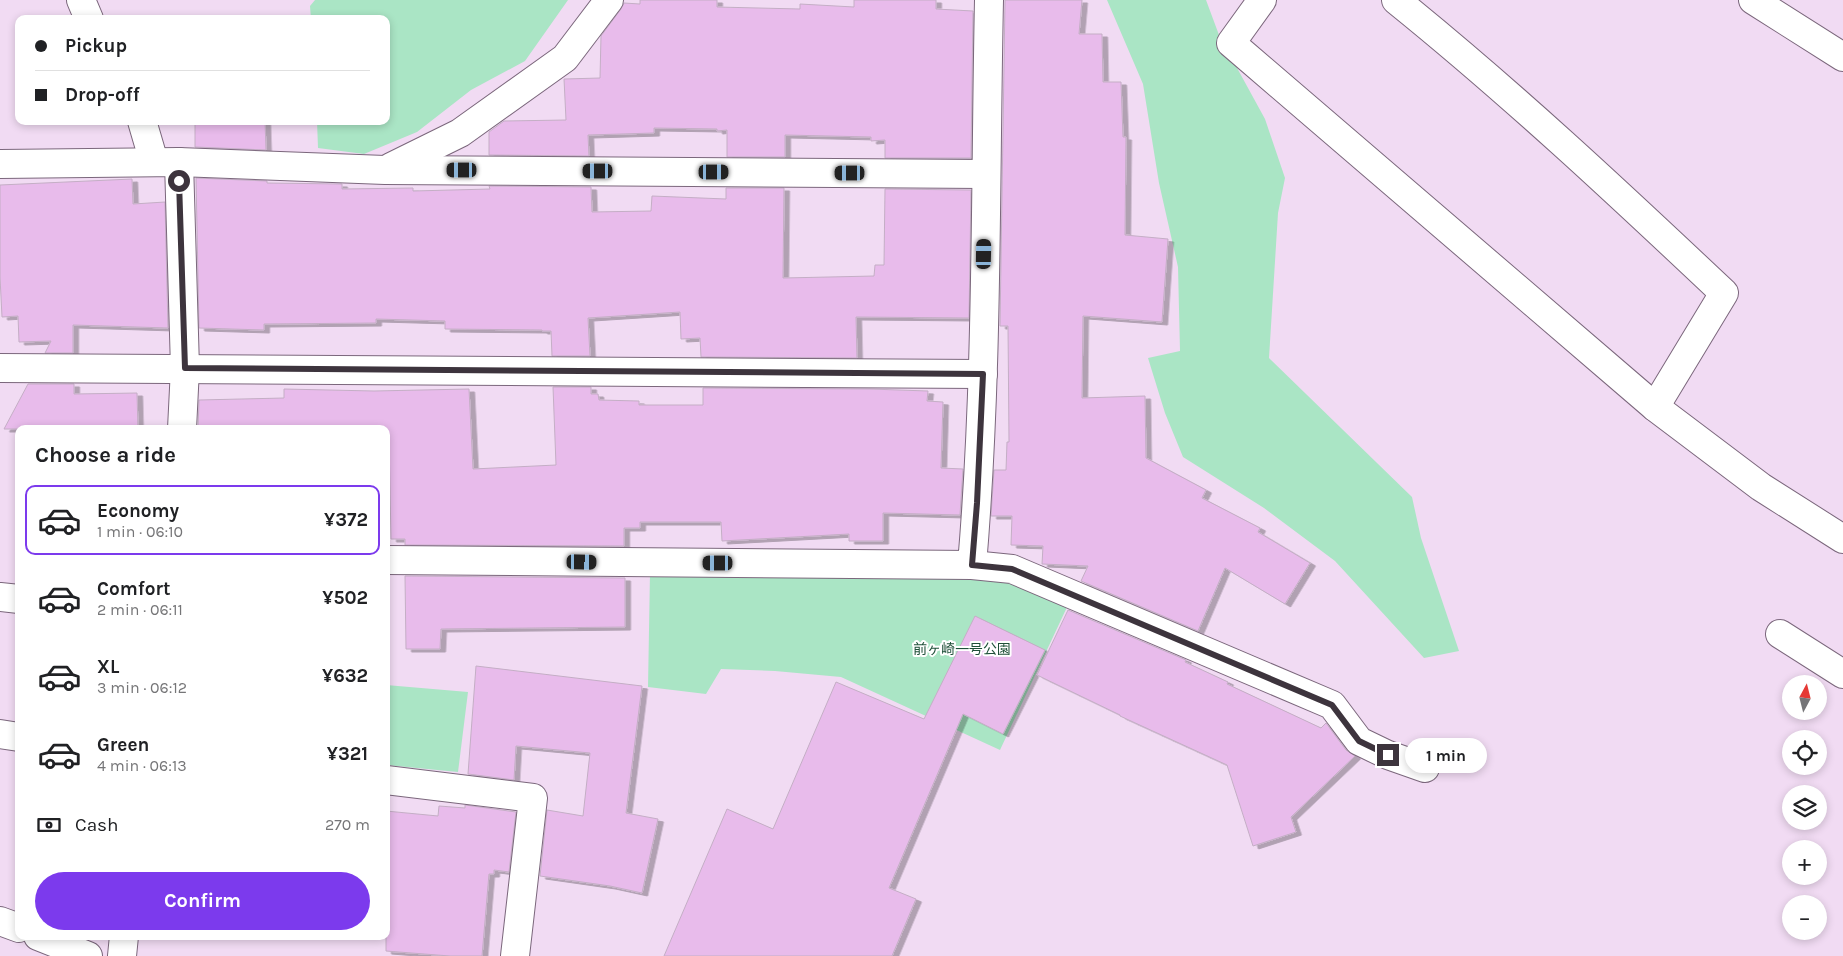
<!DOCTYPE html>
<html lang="en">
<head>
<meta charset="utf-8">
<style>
	:root { --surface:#fff; --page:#f2f2f2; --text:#202124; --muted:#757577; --line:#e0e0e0; --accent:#7c3aed }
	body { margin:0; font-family:Karla,"Noto Sans JP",sans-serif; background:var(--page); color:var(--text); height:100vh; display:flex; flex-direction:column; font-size:19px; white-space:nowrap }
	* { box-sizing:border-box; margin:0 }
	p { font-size:16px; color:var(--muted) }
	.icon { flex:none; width:28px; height:28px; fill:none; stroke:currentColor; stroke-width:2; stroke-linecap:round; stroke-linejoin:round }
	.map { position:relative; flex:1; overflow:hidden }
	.sheet { position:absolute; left:15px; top:425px; width:375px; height:515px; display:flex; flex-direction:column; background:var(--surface); border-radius:10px; box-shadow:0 2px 8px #0003 }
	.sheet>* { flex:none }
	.hud { position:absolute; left:15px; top:15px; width:375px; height:110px; border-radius:10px; box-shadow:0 2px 8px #0003; display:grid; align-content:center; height:110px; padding:0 20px; background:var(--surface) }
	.needle { width:32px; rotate:7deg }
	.buttons { position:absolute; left:1782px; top:675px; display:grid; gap:10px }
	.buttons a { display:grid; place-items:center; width:45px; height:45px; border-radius:50%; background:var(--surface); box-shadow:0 2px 8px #0003; font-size:25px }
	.end { position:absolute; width:22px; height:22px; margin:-11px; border:6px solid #3d343d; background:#fff; box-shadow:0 0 0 2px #fff }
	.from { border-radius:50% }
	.bubble { position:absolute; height:35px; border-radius:18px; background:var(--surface); box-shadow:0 2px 8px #0003; font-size:16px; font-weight:700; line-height:35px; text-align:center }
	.car { position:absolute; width:15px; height:30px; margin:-15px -8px; border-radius:6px; box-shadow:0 0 4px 1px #0007; background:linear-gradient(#222 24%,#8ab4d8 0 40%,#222 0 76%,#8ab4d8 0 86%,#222 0) }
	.hud b { display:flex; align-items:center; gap:18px; height:48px; font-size:19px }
	.hud b+b { border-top:1px solid var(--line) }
	.hud i { width:12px; height:12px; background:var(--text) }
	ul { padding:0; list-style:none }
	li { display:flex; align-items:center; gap:15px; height:70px; margin:0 10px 8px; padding:0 10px; border:2px solid transparent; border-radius:10px }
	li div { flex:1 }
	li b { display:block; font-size:19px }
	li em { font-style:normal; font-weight:700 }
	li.selected { border-color:var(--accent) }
	li>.icon { width:45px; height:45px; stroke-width:1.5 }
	h2 { padding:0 20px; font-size:22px; line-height:60px }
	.pay { display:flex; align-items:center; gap:12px; height:55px; padding:0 20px; font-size:19px }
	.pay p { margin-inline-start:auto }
	.action { display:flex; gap:10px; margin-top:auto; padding:10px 20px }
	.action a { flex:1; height:58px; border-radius:30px; background:var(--accent); color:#fff; font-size:20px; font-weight:700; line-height:58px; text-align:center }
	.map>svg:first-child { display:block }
	.green { fill:#aae5c5 }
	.building { fill:#e8bbeb; stroke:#c4aec5; filter:url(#shadow) }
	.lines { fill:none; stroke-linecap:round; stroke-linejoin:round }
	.minor-casing { stroke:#7b677c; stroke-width:30 }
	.minor { stroke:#fff; stroke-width:28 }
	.route { stroke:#3d343d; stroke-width:6 }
	.labels { text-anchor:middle; stroke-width:4; stroke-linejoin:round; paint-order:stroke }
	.park-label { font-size:14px; fill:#1f5039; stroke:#fff }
</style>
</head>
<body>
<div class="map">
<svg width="1843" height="956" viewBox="0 0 1843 956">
	<defs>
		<filter id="shadow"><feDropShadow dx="5.5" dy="3" stdDeviation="0" flood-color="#0004"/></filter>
	</defs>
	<rect width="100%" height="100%" fill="#f1dbf3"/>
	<g class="green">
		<polygon points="315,0 568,0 525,61 471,90 417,132 364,154 318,148 317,121 386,121 386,19 311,19 310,6"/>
		<polygon points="1107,0 1206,0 1219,35 1265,119 1285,178 1278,213 1269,358 1412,497 1421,538 1459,651 1424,658 1335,561 1264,508 1183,457 1165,413 1148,358 1180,351 1178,267 1159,183 1143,84"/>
		<polygon points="650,573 1010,578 1068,605 1000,750 841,677 775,671 721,669 706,694 648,687"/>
		<polygon points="386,685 468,692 458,772 386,765"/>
	</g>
	<g class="building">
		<polygon points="640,0 717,0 717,7 800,9 800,4 854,7 854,0 936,0 936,9 973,11 971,158 885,158 885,140 871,141 871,137 785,135 785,157 727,157 727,130 717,131 717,129 654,128 654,133 588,135 589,156 489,155 489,132 504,121 566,120 564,79 600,78 601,36 621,9 624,3 640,4"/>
		<polygon points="1005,0 1082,0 1079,34 1102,34 1103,82 1121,82 1123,137 1126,137 1125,235 1168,239 1162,322 1083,316 1082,398 1145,396 1146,458 1206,490 1202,498 1260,528 1258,532 1310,563 1285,604 1225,568 1198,631 1081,581 1088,566 1042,564 1043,546 1011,545 1012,516 991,516 994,470 1006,470 1007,442 1009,442 1008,326 1000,326"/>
		<polygon points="195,121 265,121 266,150 195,147"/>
		<polygon points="196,178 267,181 267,183 342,184 342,189 413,188 413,191 490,189 489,186 591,187 592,212 651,211 652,196 726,199 726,188 784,188 783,278 874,276 875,265 884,265 885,189 971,190 969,318 856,317 857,358 701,357 700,338 681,339 680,312 588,318 590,356 552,356 551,331 542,331 542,330 445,329 445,321 376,319 376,323 264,324 264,330 199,328"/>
		<polygon points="132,179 133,204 165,202 168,328 73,325 73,353 45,353 51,341 19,342 18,316 2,317 0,277 0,185"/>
		<polygon points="28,384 74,384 74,394 137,393 138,429 4,429"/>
		<polygon points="553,387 591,387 591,394 598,394 599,400 639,401 639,405 703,405 703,388 870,389 928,391 927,401 943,402 941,468 963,469 960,515 883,513 883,541 849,541 849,534 722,541 721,522 640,522 640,528 624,528 624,546 405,545 405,539 391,539 389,439 386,439 386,429 198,429 199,400 284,398 284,389 374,391 469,389 473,469 556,465"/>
		<polygon points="405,576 625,578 625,627 441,629 440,649 406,649"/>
		<polygon points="1068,610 1186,660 1185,662 1228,682 1227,684 1321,728 1326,723 1346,750 1355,756 1291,817 1296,832 1253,846 1227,765 1120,716 1120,715 1037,675"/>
		<polygon points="975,616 1045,650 1003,734 963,714 889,888 916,899 892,956 664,956 727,809 773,829 836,682 924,719"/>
		<polygon points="476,666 642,686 626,813 658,819 642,893 610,886 540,876 547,810 583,816 590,753 516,746 514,780 468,774"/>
		<polygon points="465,805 516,812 509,872 494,870 494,874 489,874 482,956 450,956 386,951 386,811 438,816 439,806 465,808"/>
	</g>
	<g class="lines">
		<g class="minor-casing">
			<g id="minor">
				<polyline points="81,0 89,19"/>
				<polyline points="1262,0 1231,43 1655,407 1761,487 1843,539"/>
				<path d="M1396,0C1510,92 1617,192 1724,293L1655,407"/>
				<polyline points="1753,0 1843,57"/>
				<polyline points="142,121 154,162"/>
				<polyline points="179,162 185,368 182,429"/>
				<polyline points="0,164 179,162 385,170 985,174"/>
				<polyline points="391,167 460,133 565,58 609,0"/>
				<polyline points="0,368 983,374"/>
				<path d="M386,560L972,565C988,377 985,188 989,0"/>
				<polyline points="972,565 1012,569 1332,705 1359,741 1388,755 1425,768"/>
				<polyline points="0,597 19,599"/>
				<polyline points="1780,634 1843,674"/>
				<polyline points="0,734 19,737"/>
				<polyline points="386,780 533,798 515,956"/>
				<polyline points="0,921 19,928"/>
				<polyline points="38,936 88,956"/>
				<polyline points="122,956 124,936"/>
			</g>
		</g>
		<use href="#minor" class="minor"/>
	</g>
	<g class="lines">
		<polyline class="route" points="179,181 185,368 983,374 977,503 972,565 1012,569 1332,705 1359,741 1388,755"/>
	</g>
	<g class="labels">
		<g class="park-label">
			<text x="962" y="654">前ヶ崎一号公園</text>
		</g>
	</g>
</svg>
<div class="buttons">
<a><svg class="needle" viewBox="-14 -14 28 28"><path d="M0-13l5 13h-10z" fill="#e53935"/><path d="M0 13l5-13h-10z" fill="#757577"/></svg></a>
<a><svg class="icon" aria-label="locate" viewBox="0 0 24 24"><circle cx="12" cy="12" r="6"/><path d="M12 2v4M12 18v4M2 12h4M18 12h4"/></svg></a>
<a><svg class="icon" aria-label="layers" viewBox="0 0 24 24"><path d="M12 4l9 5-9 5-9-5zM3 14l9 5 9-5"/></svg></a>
<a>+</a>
<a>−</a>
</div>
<i class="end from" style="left:179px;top:181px"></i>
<i class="end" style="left:1388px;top:755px"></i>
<div class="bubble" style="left:1405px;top:738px;width:82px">1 min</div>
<i class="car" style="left:462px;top:170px;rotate:270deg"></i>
<i class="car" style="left:598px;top:171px;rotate:270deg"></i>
<i class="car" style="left:714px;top:172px;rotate:90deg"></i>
<i class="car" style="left:850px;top:173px;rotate:270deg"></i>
<i class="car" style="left:984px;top:254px;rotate:1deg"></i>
<i class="car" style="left:582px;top:562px;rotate:91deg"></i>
<i class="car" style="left:718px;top:563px;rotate:270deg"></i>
<div class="hud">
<b><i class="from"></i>Pickup</b>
<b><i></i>Drop-off</b>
</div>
<section class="sheet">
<h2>Choose a ride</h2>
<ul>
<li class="selected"><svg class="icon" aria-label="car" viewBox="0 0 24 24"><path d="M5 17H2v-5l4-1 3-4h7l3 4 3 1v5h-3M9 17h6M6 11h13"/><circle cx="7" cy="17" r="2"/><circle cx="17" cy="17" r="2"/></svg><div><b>Economy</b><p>1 min · 06:10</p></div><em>¥372</em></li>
<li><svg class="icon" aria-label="car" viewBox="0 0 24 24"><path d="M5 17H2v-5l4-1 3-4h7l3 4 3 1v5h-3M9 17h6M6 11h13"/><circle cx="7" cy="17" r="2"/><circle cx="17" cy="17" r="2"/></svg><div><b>Comfort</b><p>2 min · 06:11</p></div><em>¥502</em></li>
<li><svg class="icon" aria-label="car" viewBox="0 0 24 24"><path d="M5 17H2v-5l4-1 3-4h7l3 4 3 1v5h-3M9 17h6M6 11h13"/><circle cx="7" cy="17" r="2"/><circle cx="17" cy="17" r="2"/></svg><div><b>XL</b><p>3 min · 06:12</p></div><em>¥632</em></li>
<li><svg class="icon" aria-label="car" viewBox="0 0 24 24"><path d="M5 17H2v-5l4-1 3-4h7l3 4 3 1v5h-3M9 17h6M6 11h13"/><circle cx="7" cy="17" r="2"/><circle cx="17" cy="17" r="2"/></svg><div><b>Green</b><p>4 min · 06:13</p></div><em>¥321</em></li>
</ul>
<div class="pay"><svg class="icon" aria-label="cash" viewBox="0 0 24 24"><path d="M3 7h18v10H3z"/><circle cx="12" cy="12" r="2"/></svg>Cash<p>270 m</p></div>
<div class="action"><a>Confirm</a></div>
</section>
</div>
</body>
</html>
